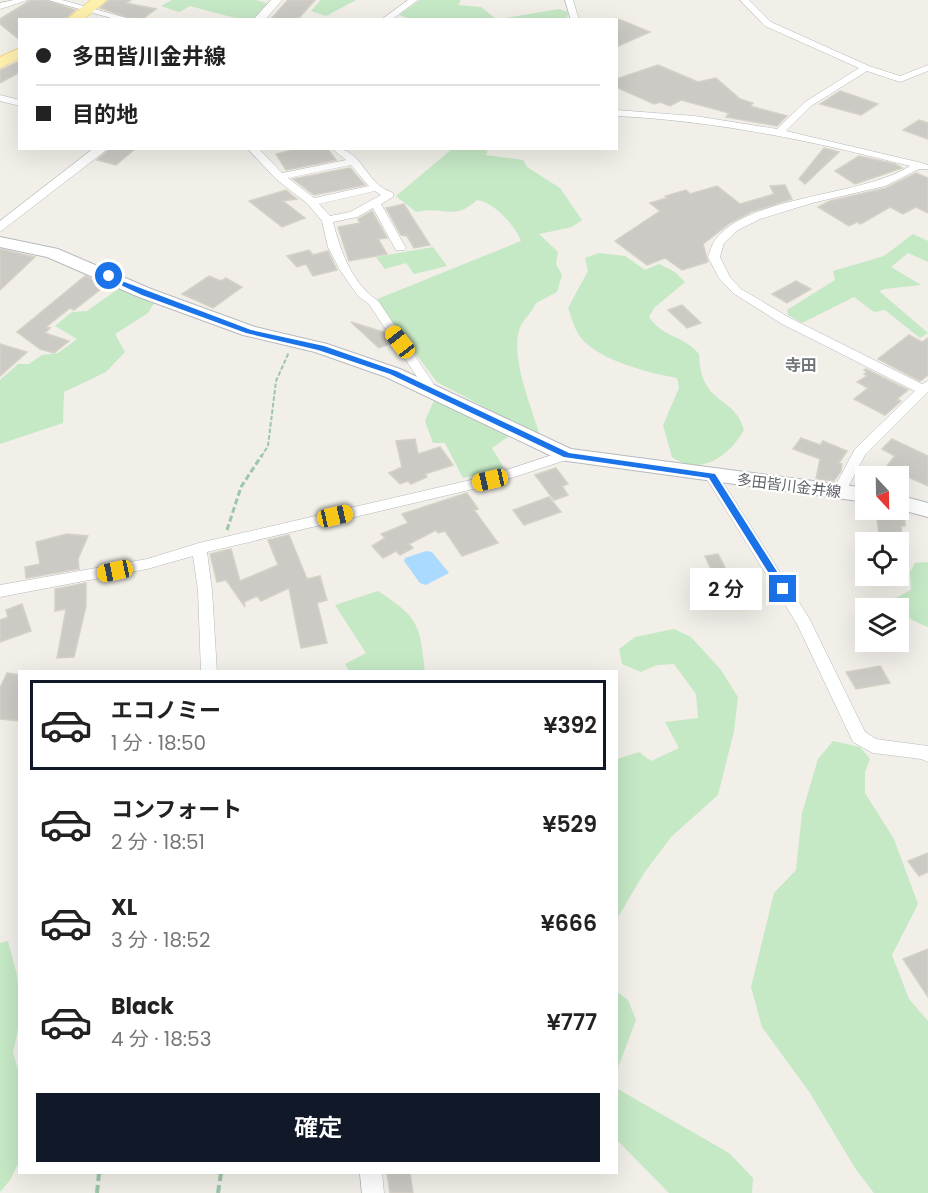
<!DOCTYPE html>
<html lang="ja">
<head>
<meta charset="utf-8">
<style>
	:root { --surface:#fff; --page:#f6f6f6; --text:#222; --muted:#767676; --line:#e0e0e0; --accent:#111827 }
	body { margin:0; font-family:Poppins,"Noto Sans JP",sans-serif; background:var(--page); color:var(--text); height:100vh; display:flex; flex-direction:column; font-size:22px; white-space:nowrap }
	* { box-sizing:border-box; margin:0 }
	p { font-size:20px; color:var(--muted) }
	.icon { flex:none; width:33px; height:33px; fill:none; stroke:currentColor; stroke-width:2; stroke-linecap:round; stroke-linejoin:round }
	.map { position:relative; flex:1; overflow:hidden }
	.panel { position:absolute; left:18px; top:670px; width:600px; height:504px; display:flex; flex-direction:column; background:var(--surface); border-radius:0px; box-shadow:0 6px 24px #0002 }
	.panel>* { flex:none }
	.banner { position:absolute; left:18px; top:18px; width:600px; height:132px; border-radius:0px; box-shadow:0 6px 24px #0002; display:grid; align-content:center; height:132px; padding:0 18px; background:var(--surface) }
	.needle { width:39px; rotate:158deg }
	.tools { position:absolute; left:855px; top:466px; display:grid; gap:12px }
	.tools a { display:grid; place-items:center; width:54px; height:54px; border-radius:0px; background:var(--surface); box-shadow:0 6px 24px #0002; font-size:30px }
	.end { position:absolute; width:27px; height:27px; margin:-14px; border:8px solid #1a73e8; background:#fff; box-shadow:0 0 0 3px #fff }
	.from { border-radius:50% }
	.bubble { position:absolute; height:42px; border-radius:0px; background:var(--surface); box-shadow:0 6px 24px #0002; font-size:20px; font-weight:600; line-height:42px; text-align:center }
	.car { position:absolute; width:18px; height:36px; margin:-18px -9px; border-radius:8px; box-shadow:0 0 4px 2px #0007; background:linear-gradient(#f5c518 24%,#345 0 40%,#f5c518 0 76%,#345 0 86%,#f5c518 0) }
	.banner b { display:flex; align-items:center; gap:21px; height:57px; font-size:22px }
	.banner b+b { border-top:2px solid var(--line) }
	.banner i { width:15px; height:15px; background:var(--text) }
	ul { padding:10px 0 0; list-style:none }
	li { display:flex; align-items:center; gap:18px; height:90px; margin:0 12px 9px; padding:0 6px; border:3px solid transparent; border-radius:0px }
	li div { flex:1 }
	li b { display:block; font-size:22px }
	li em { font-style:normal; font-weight:600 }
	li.selected { border-color:var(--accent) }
	li>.icon { width:54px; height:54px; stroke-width:1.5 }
	.button { display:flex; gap:12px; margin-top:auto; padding:12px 18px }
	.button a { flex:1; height:69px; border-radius:0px; background:var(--accent); color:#fff; font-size:24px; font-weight:600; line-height:69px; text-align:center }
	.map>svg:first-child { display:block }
	.green { fill:#c5e8c5 }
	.water { fill:#aadaff }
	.building { fill:#cccac5; stroke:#d6d1c6; stroke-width:1.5 }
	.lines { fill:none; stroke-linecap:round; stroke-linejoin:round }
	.minor-casing { stroke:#b5b8bc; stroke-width:1 }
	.tertiary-casing { stroke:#b5b8bc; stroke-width:1 }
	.secondary-casing { stroke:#b6babf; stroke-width:2 }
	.primary-casing { stroke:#f2c960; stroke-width:1 }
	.path-far2 { stroke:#9cc7a9; stroke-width:2; stroke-dasharray:4.5 2; stroke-linecap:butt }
	.path-far1 { stroke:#9cc7a9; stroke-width:3; stroke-dasharray:6 3; stroke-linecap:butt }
	.path { stroke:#9cc7a9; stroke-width:4; stroke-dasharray:8 4; stroke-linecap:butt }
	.minor { fill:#fff; fill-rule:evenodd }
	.tertiary { fill:#fff; fill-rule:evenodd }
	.secondary { fill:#fff; fill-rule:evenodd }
	.primary { fill:#fff2af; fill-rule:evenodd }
	.route { fill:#1a73e8 }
	.labels { text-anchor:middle; stroke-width:4.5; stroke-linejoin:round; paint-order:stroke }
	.street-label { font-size:15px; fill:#5f6368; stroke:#fff }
	.neighbourhood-label { font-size:16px; font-weight:bold; fill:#70757a; stroke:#fff }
</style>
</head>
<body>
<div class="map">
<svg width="928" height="1193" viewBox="0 0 928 1193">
	<rect width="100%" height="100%" fill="#f1efe8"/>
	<g class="green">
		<polygon points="172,0 255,0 267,3 253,19 239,19 190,6 179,12 161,6"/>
		<polygon points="321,0 356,0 326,16 311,11"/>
		<polygon points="420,0 461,0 458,5 481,7 496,19 413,20 399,15"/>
		<polygon points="559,9 568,12 567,19 499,19"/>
		<path d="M452,149H488L486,155L523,160L527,167L560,188L582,220L572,227L539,234L558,252L556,264L562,275L557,292L536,303C532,312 528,315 523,322C506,348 531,405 539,433H533L437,382L375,300L521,241C515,225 494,202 477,200C453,222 445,205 416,212L396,196Z"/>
		<polygon points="913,234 928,241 928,262 908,253 891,267 921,285 884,289 879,291 928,333 920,338 885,310 874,312 854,297 802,323 788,315 787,310 835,280 833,271 884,256"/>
		<polygon points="433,247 447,266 414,274 406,263 385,269 376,257"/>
		<path d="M599,253L625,256L645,270L659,264L675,272L685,282L654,308L649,317C664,339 682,334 699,354C700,406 735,395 744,430C729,456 701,477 672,457L663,425L679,388L677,378C650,373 600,361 581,338C574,329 572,318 568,308L588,271L585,258Z"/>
		<polygon points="118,289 154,303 148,313 115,334 125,352 106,372 64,392 63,423 0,444 0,380 18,364 29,364 42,355 58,353 77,339 55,326 72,312 87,311"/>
		<polygon points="436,396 512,434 492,448 504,468 463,478 445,443 433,443 425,421"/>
		<path d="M928,562V627C913,621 898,615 897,597L911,590L910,572L915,563Z"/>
		<path d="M378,591C419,618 420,624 425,672H349L345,664L366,653L335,605Z"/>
		<polygon points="674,629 691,637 721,670 738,697 734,731 718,795 672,836 644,873 617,919 617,759 639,752 651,761 679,748 665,722 698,718 696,694 674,664 657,665 641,672 622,664 619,649 635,637"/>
		<polygon points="833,741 860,747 870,759 865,772 865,793 894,839 918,904 892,955 909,999 928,1021 928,1193 874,1193 855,1168 810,1093 762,1027 751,987 774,893 796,870 802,813 818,759"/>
		<polygon points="8,941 17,975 19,998 19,1024 13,1053 19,1073 20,1160 10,1180 0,1192 0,943"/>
		<polygon points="617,992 628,1000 636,1020 617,1070"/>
		<polygon points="616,1088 729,1153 753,1178 752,1193 669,1193 617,1140"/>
	</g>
	<polygon class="water" points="426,551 432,552 449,573 426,585 420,583 404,561 405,558"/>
	<g class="building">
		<polygon points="31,0 46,0 75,10 64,20 20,20 20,40 0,24 0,19"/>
		<polygon points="109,0 131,0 126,3 156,9 141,20 136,20 100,8"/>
		<polygon points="288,0 315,0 297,20 270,20"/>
		<polygon points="616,18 650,32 616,47"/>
		<polygon points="20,61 20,72 0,83 0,70"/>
		<polygon points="658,65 698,82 716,78 740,99 753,103 750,106 787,116 777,126 726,117 729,113 681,100 670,106 660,102 654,104 616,87 616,79"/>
		<polygon points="840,91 875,103 878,104 861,115 820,104"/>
		<polygon points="919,120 928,123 928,139 903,130"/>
		<polygon points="111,148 136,148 116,165 97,160"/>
		<polygon points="301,148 327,148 336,160 286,170 276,154"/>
		<polygon points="824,148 839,152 805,184 799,179"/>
		<polygon points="859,156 895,164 902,168 855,184 835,171"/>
		<polygon points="350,168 365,185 314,195 293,179"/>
		<polygon points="916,173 928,178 928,213 916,207 903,214 890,207 861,224 857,222 849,226 818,207 830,201 886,188"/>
		<polygon points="785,185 792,199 751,212 730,223 703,244 708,262 682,270 665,258 647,265 615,241 660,211 650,203 667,198 665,196 686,190 690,194 717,186 740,204 774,194 770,186"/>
		<polygon points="286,190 297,199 283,201 305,218 282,227 249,201"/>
		<polygon points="404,204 410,214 430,245 414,248 407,236 401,235 386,208"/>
		<polygon points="372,211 387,238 378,239 387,254 349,261 338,227 360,223 358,219"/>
		<polygon points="0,249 35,257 0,290"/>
		<polygon points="309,250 313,255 328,251 337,270 313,276 306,264 297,267 287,256"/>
		<polygon points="85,276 106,285 74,310 70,308 46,327 50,328 45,333 69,341 54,353 40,349 17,332"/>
		<polygon points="209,276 221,281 226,278 242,287 213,308 182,294"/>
		<polygon points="796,281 811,289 787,303 772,294"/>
		<polygon points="682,305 701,323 687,328 668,310"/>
		<polygon points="351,322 386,333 392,343 379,348"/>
		<polygon points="909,335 922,342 928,338 928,375 920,381 878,359"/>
		<polygon points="0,344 27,352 0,376"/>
		<polygon points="866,369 908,390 897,399 901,401 885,415 854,399 868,388 857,382 867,376 864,374 867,372 864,370"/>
		<polygon points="801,438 820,445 823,441 847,451 839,463 842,464 841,471 834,481 816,479 820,459 793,449"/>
		<polygon points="415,439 418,454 440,447 453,465 425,474 427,477 411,484 408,481 400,484 389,473 402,467 396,441"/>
		<polygon points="892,439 928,456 928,486 908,477 898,490 898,477 878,477 895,456 882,449"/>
		<polygon points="556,468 568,484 562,486 568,495 554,500 535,475"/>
		<polygon points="467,493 478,509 474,510 498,543 462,556 445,531 438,533 436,530 409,544 413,548 400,555 396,551 383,558 372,546 385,538 381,534 408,523 402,514"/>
		<polygon points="549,497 561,512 524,525 513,510"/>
		<polygon points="876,510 896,510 905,513 905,526 901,526 903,543 884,543 884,536 879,535"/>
		<polygon points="67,534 88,536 78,559 79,569 26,578 25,567 40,564 36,542"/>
		<polygon points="289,535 307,579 320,576 327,600 317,603 327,643 301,648 289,588 261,601 257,596 244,602 245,607 226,580 217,582 210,554 231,549 240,581 278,565 268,540"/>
		<polygon points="718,554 732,581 718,584 705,556"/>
		<polygon points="86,583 86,606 74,657 57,658 66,609 55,611 55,589"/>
		<polygon points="22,604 31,631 0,642 0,620 8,617 6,610"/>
		<polygon points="880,666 890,683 856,689 846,672"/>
		<polygon points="7,673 20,675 20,721 0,719 0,688"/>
		<polygon points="928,853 928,872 919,876 908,861"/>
		<polygon points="928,949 928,997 903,959"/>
		<polygon points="387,1173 410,1173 413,1193 390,1193"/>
	</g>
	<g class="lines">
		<g class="minor-casing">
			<g id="minor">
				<polygon points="14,0 28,0 0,9 0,3"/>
				<polygon points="48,0 62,0 134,20 118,20"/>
				<polygon points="408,0 418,0 391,20 381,20"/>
				<polygon points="565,0 573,0 579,20 571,20"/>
				<path d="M740,0H749L771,22L869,66L900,76L928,65V71L900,82L867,71L811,106L786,131L922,163L928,165V169H919L885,186L812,203L760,219L738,230L724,243L720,257L730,277L741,289L790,318L922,384L928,381V392L865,455L844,495L839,497L832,492L855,449L915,391L782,324L733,293L719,278L708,257C710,252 712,244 715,240C748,195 861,197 910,166C813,141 717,121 616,116V110L695,116L777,129L805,102L859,68L765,26Z"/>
				<polygon points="0,95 20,100 20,106 0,101"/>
				<path d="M247,148H258L282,173L346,160L331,148C358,148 362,171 380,186C383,189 389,191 393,193V197L381,204L406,248L404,250H396L373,208L357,217L333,222C339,246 349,275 368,293C371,296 375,298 379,302L437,389L435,392H427L369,304L358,296L340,270L328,247L322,221L308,204L276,179ZM351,165L369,186L314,198L288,178ZM375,191L381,195L350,212L330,216L319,204Z"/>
				<polygon points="567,450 572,452 574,455 572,458 490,485 207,552 212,590 217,672 201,672 198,590 193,556 147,569 0,597 0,585 147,559 199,543 488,476"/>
				<polygon points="712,471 717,473 809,618 865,732 876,739 928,746 928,762 921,759 873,753 853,742 797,624 705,476"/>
				<polygon points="360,1173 382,1173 384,1193 362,1193"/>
			</g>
		</g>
		<g class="tertiary-casing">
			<g id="tertiary">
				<polygon points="271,0 282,0 265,20 253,20"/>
				<polygon points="94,148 109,148 0,232 0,221"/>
			</g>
		</g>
		<g class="secondary-casing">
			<g id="secondary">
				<polygon points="0,237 58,249 151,289 255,327 327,344 400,369 571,449 866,488 866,502 560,460 386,377 315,352 243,335 139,297 47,257 0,247"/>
				<polygon points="898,495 928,503 928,517 898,509"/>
			</g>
		</g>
		<g class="primary-casing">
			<g id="primary">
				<polygon points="91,0 107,0 83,20 66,20"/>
				<polygon points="20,48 20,58 0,68 0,57"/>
			</g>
		</g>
		<polyline class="path-far2" points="261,457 268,446 276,381 289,352"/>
		<polyline class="path-far1" points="227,530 241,487 262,455"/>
		<g class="path">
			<polyline points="97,1193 99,1173"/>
			<polyline points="218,1193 221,1173"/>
		</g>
		<use href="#minor" class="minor"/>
		<use href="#tertiary" class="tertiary"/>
		<use href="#secondary" class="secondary"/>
		<use href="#primary" class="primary"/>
	</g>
	<polygon class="route" points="106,275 251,330 324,346 396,371 569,453 715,474 788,589 780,591 709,478 564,457 390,374 318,350 246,333 142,295 106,278"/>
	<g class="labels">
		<g class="street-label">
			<text transform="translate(789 486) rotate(7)" y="5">多田皆川金井線</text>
		</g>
		<g class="neighbourhood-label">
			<text x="801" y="371">寺田</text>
		</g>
	</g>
</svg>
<div class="tools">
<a><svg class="needle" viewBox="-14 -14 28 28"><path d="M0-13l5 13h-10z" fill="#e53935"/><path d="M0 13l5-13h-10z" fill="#767676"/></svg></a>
<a><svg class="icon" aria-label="locate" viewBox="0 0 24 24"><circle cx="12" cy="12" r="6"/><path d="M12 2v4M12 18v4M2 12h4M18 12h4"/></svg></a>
<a><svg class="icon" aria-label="layers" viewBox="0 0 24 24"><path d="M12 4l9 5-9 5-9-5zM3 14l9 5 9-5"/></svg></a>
</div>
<i class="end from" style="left:109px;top:276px"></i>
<i class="end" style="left:783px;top:589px"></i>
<div class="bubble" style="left:690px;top:568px;width:72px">2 分</div>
<i class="car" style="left:400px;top:342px;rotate:322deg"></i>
<i class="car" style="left:490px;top:480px;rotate:257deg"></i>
<i class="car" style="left:335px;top:516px;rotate:77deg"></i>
<i class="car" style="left:115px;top:571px;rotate:258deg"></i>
<div class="banner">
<b><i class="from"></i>多田皆川金井線</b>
<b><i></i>目的地</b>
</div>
<section class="panel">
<ul>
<li class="selected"><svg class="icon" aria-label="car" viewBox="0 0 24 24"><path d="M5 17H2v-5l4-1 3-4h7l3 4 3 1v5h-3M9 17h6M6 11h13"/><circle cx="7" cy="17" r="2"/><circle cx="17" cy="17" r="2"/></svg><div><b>エコノミー</b><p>1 分 · 18:50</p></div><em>¥392</em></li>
<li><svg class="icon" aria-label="car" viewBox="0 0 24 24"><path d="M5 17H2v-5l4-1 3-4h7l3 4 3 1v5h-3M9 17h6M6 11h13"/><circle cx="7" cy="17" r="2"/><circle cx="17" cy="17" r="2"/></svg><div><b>コンフォート</b><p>2 分 · 18:51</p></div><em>¥529</em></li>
<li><svg class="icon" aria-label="car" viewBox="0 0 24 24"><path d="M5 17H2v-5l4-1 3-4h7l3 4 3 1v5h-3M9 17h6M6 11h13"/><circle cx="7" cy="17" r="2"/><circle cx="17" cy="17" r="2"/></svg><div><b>XL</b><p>3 分 · 18:52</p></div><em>¥666</em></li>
<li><svg class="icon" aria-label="car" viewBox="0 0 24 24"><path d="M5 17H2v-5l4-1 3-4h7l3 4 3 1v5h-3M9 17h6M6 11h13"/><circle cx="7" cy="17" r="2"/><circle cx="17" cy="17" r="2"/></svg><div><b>Black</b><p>4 分 · 18:53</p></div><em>¥777</em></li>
</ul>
<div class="button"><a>確定</a></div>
</section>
</div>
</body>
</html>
